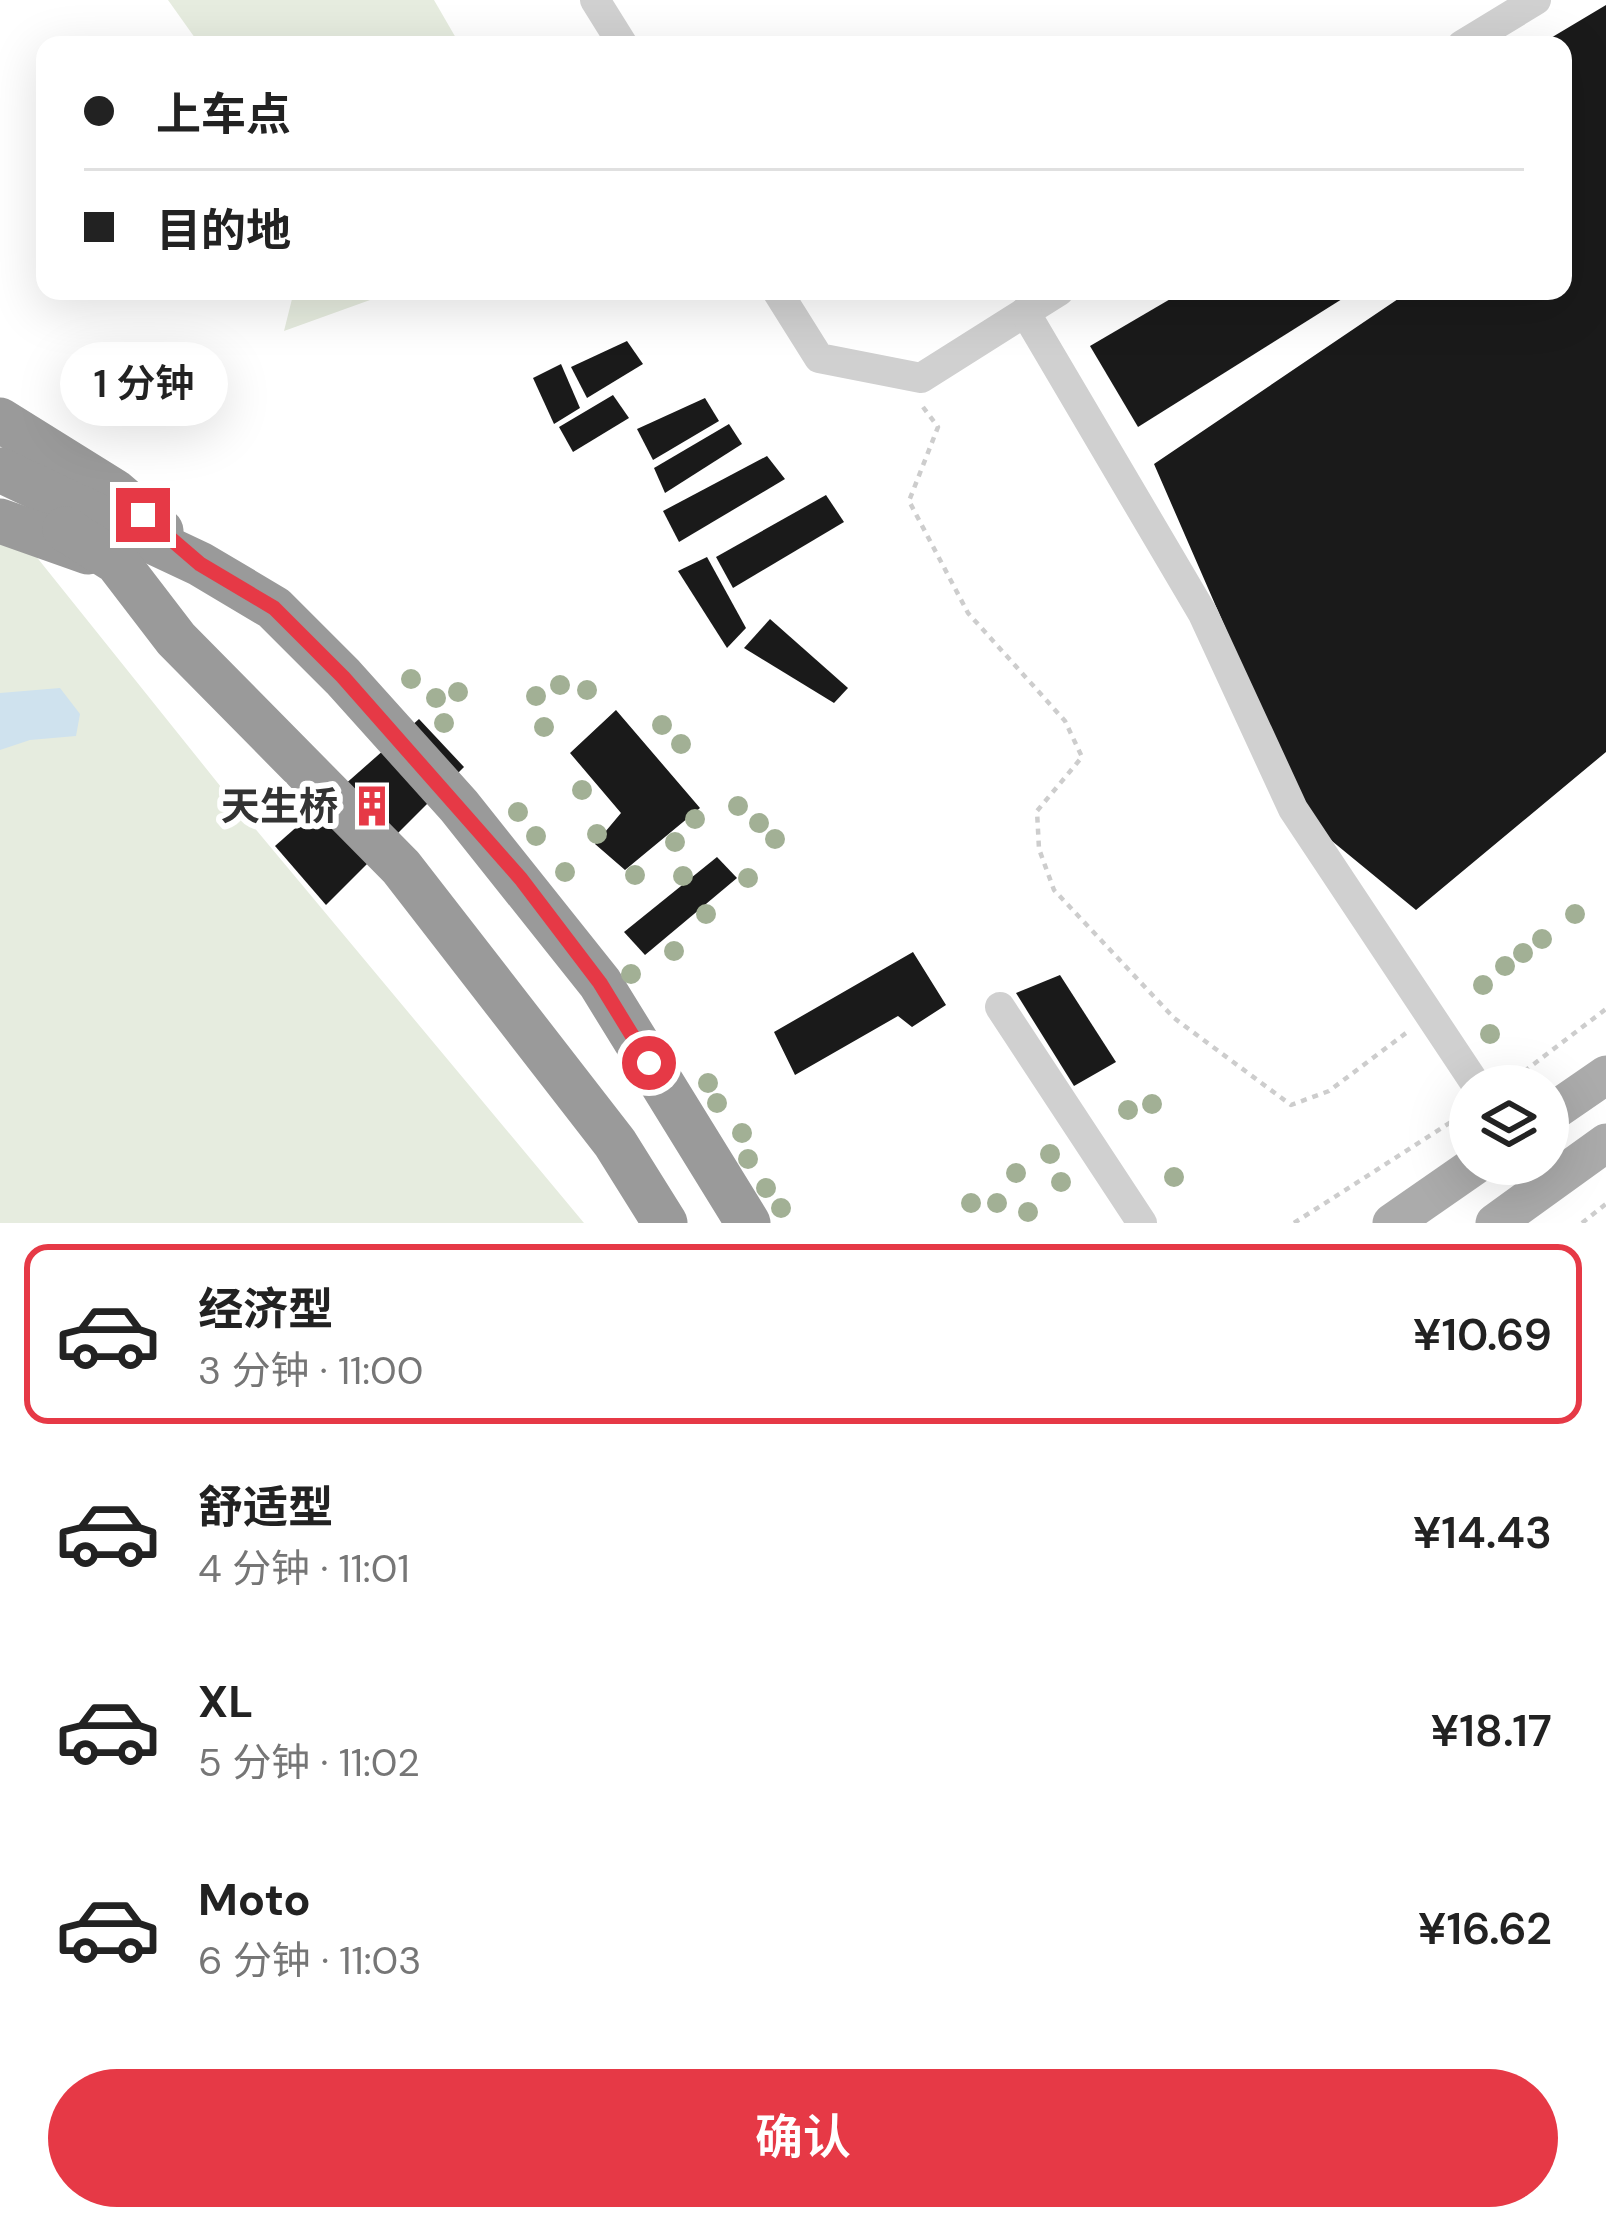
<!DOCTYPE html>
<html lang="zh">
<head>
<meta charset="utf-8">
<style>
	:root { --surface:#fff; --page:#f6f6f6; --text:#222; --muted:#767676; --line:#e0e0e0; --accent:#e63946 }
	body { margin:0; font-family:"DM Sans","Noto Sans SC",sans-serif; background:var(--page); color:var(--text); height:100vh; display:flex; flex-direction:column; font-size:45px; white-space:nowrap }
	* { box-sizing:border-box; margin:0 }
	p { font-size:39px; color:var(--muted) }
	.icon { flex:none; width:66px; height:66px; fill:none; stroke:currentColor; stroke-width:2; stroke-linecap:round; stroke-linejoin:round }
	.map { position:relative; height:1223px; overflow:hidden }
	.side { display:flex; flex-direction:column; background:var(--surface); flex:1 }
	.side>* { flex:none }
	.top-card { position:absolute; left:36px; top:36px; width:1536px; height:264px; border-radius:24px; box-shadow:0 12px 48px #0002; display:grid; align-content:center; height:264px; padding:0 48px; background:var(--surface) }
	.buttons { position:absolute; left:1449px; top:1065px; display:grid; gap:24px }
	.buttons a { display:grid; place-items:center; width:120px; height:120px; border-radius:50%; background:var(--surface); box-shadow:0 12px 48px #0002; font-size:60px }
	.end { position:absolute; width:54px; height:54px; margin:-27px; border:15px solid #e63946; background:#fff; box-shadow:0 0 0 6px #fff }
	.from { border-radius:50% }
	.bubble { position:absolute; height:84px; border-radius:42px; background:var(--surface); box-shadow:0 12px 48px #0002; font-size:39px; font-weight:600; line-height:84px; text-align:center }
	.top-card b { display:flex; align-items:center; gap:42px; height:114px; font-size:45px }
	.top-card b+b { border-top:3px solid var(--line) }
	.top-card i { width:30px; height:30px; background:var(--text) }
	ul { padding:21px 0 0; list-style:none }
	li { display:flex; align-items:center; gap:36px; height:180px; margin:0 24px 18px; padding:0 24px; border:6px solid transparent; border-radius:24px }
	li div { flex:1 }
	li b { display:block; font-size:45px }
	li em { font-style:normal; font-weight:600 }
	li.active { border-color:var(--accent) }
	li>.icon { width:108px; height:108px; stroke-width:1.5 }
	.cta { display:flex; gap:24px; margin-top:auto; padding:24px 48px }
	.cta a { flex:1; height:138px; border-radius:72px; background:var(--accent); color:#fff; font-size:48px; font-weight:600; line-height:138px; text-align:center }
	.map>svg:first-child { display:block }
	.green { fill:#e6ecdf }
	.water { fill:#cfe2ee }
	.building { fill:#1a1a1a }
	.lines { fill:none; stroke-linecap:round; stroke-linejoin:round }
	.path { stroke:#cdcdcd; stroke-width:4.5; stroke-dasharray:6 6; stroke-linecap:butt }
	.minor { stroke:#d0d0d0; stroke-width:30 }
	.major { stroke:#ababab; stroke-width:39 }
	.highway { stroke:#9a9a9a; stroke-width:45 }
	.tree { fill:#a2b095 }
	.route { stroke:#e63946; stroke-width:15 }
	.labels { text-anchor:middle; stroke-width:12; stroke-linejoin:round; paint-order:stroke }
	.poi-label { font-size:39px; font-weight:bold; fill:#333; stroke:#fff; text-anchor:end }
</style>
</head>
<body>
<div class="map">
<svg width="1606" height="1223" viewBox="0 0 1606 1223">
	<rect width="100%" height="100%" fill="#fff"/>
	<g class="green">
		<polygon points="168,0 434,0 460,45 200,45"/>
		<polygon points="294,291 395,291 284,331"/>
		<polygon points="0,538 27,545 233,802 584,1223 0,1223"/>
	</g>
	<polygon class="water" points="60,688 80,714 76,736 30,740 0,750 0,693"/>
	<g class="building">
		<polygon points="1606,5 1606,752 1416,910 1293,809 1228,634 1154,464 1398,299 1393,291 1563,291 1563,45 1539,45"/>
		<polygon points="1184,291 1349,291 1350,294 1138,427 1090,346"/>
		<polygon points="627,341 643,364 587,398 571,367"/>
		<polygon points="561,364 580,408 554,424 533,378"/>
		<polygon points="613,395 629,418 573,452 559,427"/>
		<polygon points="705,398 719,421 653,460 637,429"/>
		<polygon points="729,424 742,444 665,493 654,468"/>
		<polygon points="767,456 785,479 679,542 663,511"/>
		<polygon points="826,495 844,522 733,588 716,557"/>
		<polygon points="707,557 746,628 727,648 678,571"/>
		<polygon points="770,619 848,688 834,703 744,648"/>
		<polygon points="616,710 700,808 625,870 595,844 621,813 570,753"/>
		<polygon points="419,719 464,767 326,905 275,846"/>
		<polygon points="717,857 737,878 645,955 624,932"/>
		<polygon points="913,952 946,1005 912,1027 898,1016 795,1075 774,1032"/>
		<polygon points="1060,975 1116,1062 1074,1086 1016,993"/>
	</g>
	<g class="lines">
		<g class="path">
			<polyline points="923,407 938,427 909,501 968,613 1065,721 1082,757 1037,811 1039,849 1054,890 1174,1018 1291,1105 1329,1091 1406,1033"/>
			<polyline points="1505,1086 1606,1009"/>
			<polyline points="1294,1223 1465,1113"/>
			<polyline points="1582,1223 1606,1204"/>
		</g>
		<g class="minor">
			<polyline points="595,0 623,45"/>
			<polyline points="1462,45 1536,0"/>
			<polyline points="777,291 819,358 921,378 1059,291"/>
			<polyline points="1025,312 1203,614 1293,809 1477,1086"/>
			<polyline points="1000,1007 1142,1223"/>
		</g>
		<g class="major">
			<polyline points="1548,1115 1606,1075"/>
			<polyline points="1392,1223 1477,1164"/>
			<polyline points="1495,1223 1606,1143"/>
		</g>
		<g class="highway">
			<polyline points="0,420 114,491 161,531"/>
			<polyline points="0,470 200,564 274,608 343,677 459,806 600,983 748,1223"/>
			<polyline points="0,521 88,552"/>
			<polyline points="65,529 117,562 176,639 401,867 615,1143 665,1223"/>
		</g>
	</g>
	<g class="tree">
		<circle cx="411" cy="679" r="10"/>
		<circle cx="560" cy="685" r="10"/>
		<circle cx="587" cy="690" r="10"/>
		<circle cx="458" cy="692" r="10"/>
		<circle cx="536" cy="696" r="10"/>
		<circle cx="436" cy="698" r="10"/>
		<circle cx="444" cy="723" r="10"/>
		<circle cx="662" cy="725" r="10"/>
		<circle cx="544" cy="727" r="10"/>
		<circle cx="681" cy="744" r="10"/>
		<circle cx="582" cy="790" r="10"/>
		<circle cx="738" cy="806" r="10"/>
		<circle cx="518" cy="812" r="10"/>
		<circle cx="695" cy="819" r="10"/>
		<circle cx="759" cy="823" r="10"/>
		<circle cx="597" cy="834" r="10"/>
		<circle cx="536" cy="836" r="10"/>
		<circle cx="775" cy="839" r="10"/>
		<circle cx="675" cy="842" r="10"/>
		<circle cx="565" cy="872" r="10"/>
		<circle cx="635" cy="875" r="10"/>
		<circle cx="683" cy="876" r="10"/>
		<circle cx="748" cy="878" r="10"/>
		<circle cx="706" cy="914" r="10"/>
		<circle cx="1575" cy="914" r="10"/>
		<circle cx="1542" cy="939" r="10"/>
		<circle cx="674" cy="951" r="10"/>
		<circle cx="1523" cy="953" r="10"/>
		<circle cx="1505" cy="966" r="10"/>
		<circle cx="631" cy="974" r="10"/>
		<circle cx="1483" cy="985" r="10"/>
		<circle cx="1490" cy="1034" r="10"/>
		<circle cx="708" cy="1083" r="10"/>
		<circle cx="717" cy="1103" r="10"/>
		<circle cx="1152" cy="1104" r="10"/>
		<circle cx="1128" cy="1110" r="10"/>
		<circle cx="742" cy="1133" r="10"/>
		<circle cx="1050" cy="1154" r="10"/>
		<circle cx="748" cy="1159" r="10"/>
		<circle cx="1016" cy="1173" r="10"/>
		<circle cx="1174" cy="1177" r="10"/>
		<circle cx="1061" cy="1182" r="10"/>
		<circle cx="766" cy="1188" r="10"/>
		<circle cx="971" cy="1203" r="10"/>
		<circle cx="997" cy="1203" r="10"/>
		<circle cx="781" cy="1208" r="10"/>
		<circle cx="1028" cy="1212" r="10"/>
	</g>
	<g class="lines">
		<polyline class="route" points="143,515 200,564 274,608 343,677 521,879 600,983 649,1063"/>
	</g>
	<defs>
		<g id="building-bare" transform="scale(3.24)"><path d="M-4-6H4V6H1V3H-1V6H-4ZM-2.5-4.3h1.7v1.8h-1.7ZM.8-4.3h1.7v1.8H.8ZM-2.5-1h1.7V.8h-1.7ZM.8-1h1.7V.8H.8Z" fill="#e63946" stroke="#fff" stroke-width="2.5" paint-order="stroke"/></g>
	</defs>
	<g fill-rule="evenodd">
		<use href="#building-bare" x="372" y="806"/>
	</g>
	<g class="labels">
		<g class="poi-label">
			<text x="338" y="820">天生桥</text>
		</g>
	</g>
</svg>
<div class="buttons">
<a><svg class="icon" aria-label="layers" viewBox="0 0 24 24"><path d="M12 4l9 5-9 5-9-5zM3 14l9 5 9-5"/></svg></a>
</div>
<i class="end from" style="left:649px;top:1063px"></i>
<i class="end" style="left:143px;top:515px"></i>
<div class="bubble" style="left:60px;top:342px;width:168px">1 分钟</div>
<div class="top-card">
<b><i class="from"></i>上车点</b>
<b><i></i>目的地</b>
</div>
</div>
<section class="side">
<ul>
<li class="active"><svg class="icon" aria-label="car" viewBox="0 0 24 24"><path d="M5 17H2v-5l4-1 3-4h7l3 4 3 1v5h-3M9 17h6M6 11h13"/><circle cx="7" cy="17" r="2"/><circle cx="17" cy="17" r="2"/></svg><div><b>经济型</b><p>3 分钟 · 11:00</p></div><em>¥10.69</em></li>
<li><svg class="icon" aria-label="car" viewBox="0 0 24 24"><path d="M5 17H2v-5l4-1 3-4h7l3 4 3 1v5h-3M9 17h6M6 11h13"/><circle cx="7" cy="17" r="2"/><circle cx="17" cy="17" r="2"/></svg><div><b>舒适型</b><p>4 分钟 · 11:01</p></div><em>¥14.43</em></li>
<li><svg class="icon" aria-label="car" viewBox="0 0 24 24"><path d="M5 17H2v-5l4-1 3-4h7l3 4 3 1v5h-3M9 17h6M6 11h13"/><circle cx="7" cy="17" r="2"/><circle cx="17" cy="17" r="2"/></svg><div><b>XL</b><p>5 分钟 · 11:02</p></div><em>¥18.17</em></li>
<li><svg class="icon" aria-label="car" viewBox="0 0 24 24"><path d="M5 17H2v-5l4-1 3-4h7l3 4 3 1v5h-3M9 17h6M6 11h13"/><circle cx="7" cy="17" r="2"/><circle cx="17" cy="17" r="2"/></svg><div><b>Moto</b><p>6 分钟 · 11:03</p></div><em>¥16.62</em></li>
</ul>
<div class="cta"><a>确认</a></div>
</section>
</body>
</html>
